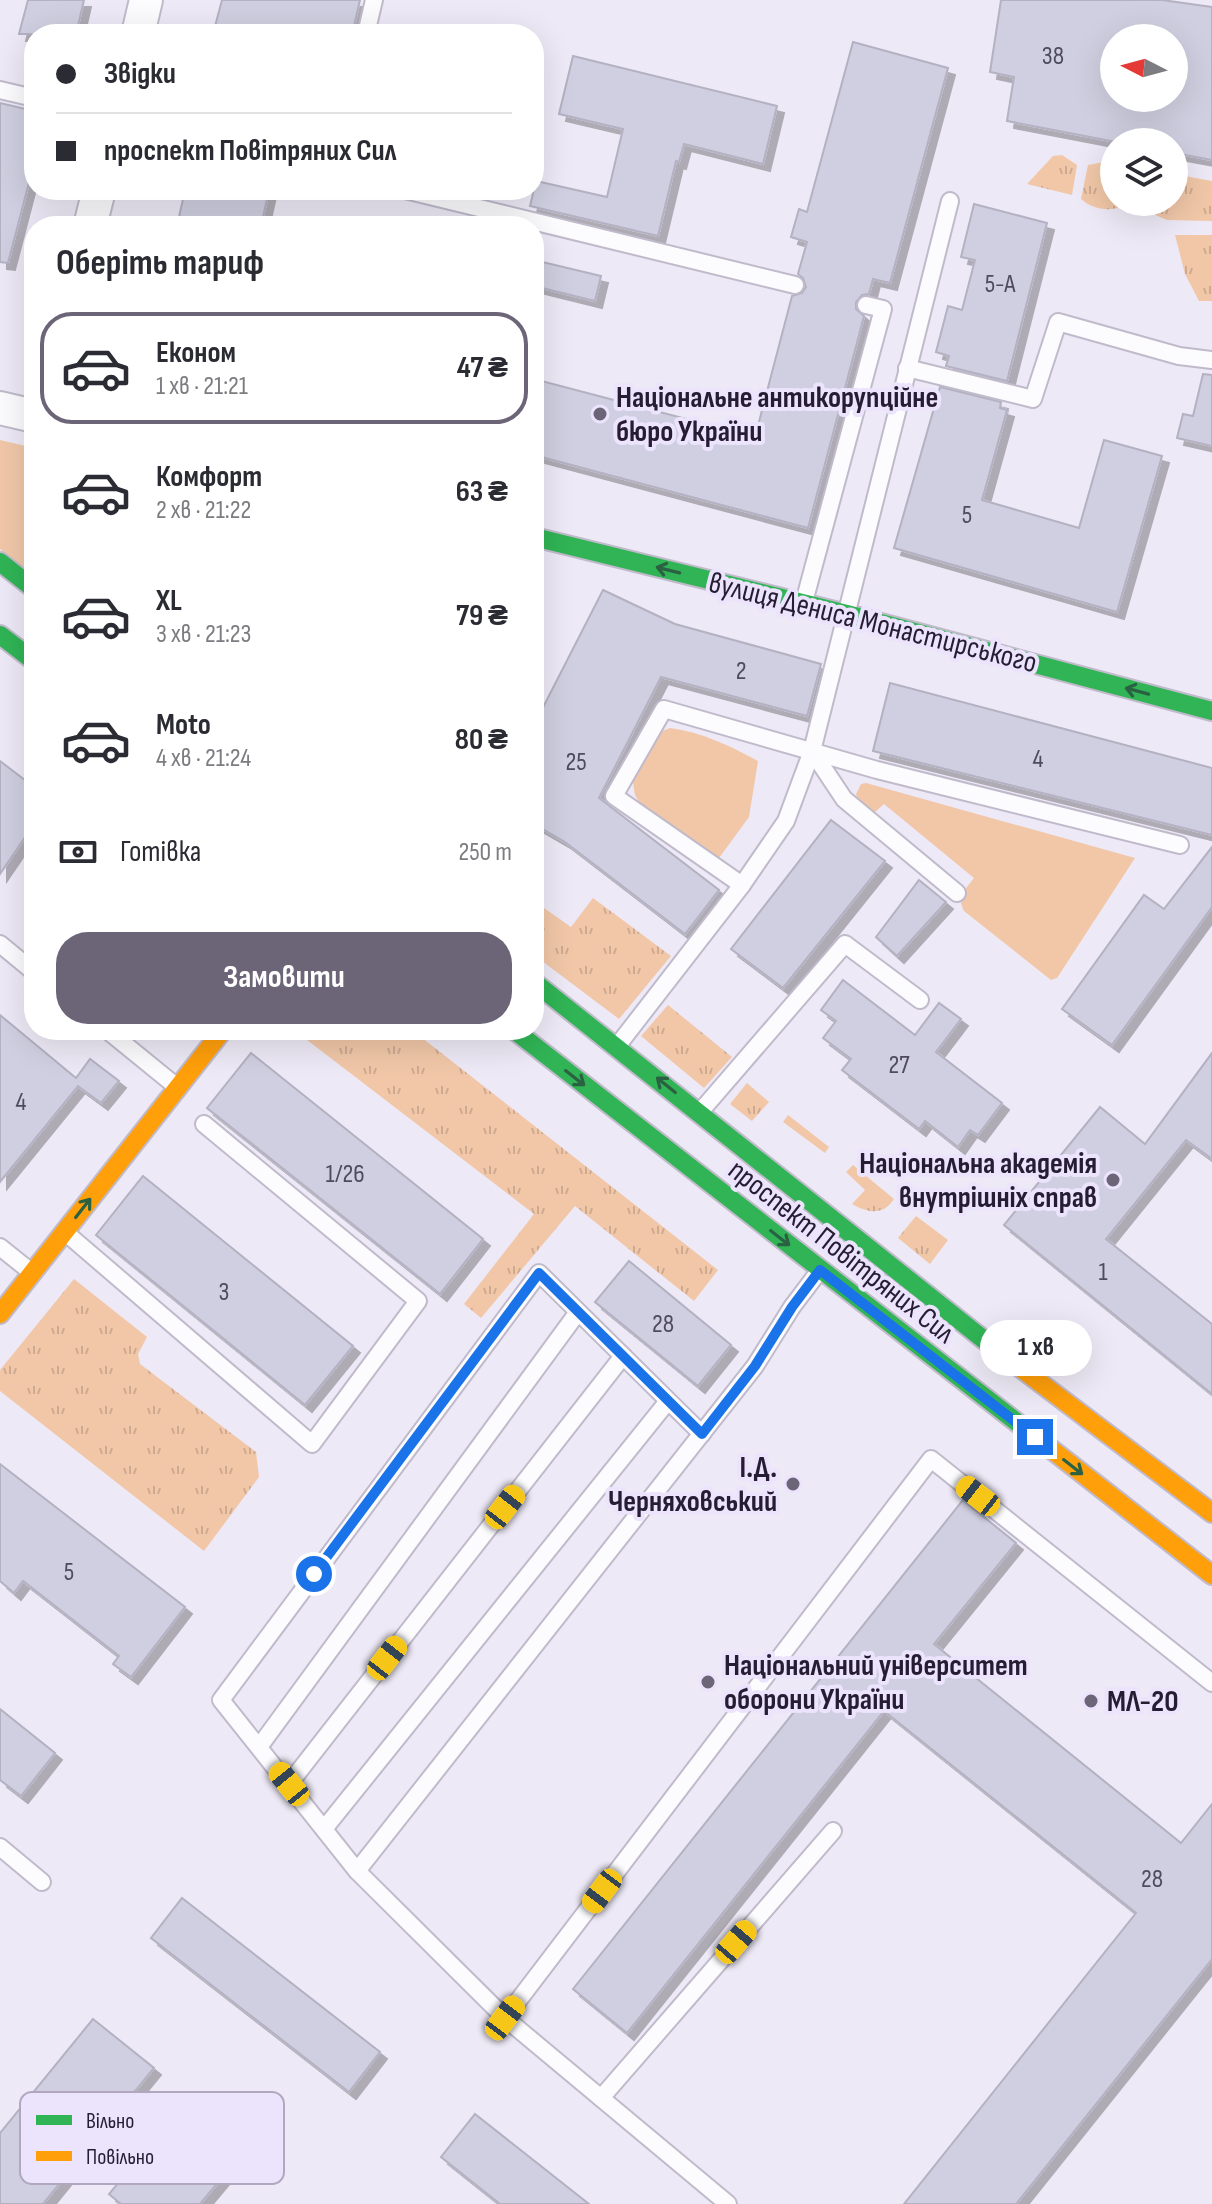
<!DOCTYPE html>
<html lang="uk">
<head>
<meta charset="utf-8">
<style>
	:root { --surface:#fff; --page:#f7f7f7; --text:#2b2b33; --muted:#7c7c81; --line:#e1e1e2; --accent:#6c6477 }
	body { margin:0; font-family:"Sofia Sans Condensed",sans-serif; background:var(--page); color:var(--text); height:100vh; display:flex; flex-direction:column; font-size:30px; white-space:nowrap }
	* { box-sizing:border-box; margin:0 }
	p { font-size:26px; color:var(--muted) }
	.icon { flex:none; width:44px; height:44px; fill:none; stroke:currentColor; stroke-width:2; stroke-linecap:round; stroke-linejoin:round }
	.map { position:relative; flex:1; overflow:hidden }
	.sheet { position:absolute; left:24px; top:216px; width:520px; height:824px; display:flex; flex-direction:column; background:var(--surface); border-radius:32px; box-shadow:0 8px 32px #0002 }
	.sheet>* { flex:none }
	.banner { position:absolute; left:24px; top:24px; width:520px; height:176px; border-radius:32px; box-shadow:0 8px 32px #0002; display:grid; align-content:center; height:176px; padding:0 32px; background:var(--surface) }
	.needle { width:52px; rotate:276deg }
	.controls { position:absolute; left:1100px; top:24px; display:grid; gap:16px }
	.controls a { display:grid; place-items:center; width:88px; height:88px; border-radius:50%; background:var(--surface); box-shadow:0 8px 32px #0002; font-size:40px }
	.end { position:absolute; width:36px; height:36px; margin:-18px; border:10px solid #1a73e8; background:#fff; box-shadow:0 0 0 4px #fff }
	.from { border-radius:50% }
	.bubble { position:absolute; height:56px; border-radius:28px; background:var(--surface); box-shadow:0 8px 32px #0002; font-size:26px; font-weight:700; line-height:56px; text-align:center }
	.car { position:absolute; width:24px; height:48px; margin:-24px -12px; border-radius:10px; box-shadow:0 0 6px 2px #0007; background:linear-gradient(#f5c518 24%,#345 0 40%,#f5c518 0 76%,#345 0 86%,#f5c518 0) }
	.banner b { display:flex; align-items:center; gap:28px; height:76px; font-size:30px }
	.banner b+b { border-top:2px solid var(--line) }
	.banner i { width:20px; height:20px; background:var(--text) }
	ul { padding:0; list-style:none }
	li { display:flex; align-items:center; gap:24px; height:112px; margin:0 16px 12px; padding:0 16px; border:4px solid transparent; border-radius:32px }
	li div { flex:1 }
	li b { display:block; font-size:30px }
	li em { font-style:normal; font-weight:700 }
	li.current { border-color:var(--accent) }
	li>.icon { width:72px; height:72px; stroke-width:1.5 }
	h2 { padding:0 32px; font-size:36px; line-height:96px }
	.pay { display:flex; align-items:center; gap:20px; height:88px; padding:0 32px; font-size:30px }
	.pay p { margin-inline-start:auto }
	.action { display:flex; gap:16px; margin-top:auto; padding:16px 32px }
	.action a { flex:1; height:92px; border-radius:32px; background:var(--accent); color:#fff; font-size:32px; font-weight:700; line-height:92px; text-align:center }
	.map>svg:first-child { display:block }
	.grass { fill:url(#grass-tufts) }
	.green { fill:#f1c7a8 }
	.building { fill:#d0cfe1; stroke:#b3b1c2; stroke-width:2; fill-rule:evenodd; filter:url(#shadow) }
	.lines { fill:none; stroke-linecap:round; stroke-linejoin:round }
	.lane-casing { stroke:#c0bacb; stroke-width:20 }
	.street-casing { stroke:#c0bacb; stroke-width:36 }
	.fast-casing { stroke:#c0bacb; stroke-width:22 }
	.slow-casing { stroke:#c0bacb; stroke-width:22 }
	.lane { stroke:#fcfcfe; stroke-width:16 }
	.street { stroke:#fcfcfe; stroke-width:32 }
	.fast { stroke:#30b455; stroke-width:18 }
	.slow { stroke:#ff9f0a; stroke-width:18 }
	.oneway { stroke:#2a6142 }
	.route { stroke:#1a73e8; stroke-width:10 }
	.poi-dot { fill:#6c6477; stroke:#ece3fc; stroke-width:3 }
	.labels { text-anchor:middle; stroke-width:8; stroke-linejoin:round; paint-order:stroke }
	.number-label { font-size:26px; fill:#504a5e }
	.poi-label { font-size:30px; font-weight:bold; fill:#261d33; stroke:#ece3fc; text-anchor:start }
	.street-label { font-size:30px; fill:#261d33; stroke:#ece3fc }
	.key { fill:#ece3fc; stroke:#b1a8c0; stroke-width:2 }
	.key-label { font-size:22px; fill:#261d33 }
</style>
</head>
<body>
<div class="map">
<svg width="1212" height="2204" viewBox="0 0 1212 2204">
	<defs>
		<pattern id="grass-tufts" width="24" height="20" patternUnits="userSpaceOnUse" patternTransform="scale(2)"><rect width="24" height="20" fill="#f1c7a8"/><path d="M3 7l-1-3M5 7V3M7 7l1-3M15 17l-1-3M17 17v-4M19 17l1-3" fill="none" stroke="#ceaa91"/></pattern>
		<filter id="shadow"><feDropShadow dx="7" dy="7" stdDeviation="0" flood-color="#0004"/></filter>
	</defs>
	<rect width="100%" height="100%" fill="#ede9f6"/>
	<g class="grass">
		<polygon points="1062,155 1077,165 1072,195 1027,184 1053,156"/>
		<path d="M1104,162L1114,169V202H1117L1118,208C1105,211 1091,208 1081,199L1088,165Z"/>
		<polygon points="1174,174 1212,181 1212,221 1167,220 1153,214 1154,202 1174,202"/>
		<polygon points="1175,235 1212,235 1212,301 1199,301 1185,274"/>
		<polygon points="593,898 671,956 619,1019 534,955 534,901 571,927"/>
		<polygon points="668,1005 732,1057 704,1088 641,1036"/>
		<polygon points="294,1030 412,1030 718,1270 694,1301 575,1206 481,1318 464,1304 534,1214"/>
		<polygon points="747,1083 769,1102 752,1121 730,1104"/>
		<polygon points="788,1115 829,1147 825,1153 783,1122"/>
		<path d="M853,1165L894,1199C883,1216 868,1213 852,1204L865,1190L846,1172Z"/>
		<polygon points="916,1216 948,1240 930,1264 898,1238"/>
		<polygon points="74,1279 147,1337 138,1354 140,1364 256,1452 259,1477 204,1551 0,1391 0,1370"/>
	</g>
	<g class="green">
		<polygon points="0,440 34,448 34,576 0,549"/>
		<path d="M670,728C702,732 730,746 758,761L749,817L719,858L642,807L635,795L632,776L660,732Z"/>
		<path d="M866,783L1135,858L1057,978L1051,980L964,911C956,896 966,889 974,878L884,804L875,812L858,800L856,794L861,784Z"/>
	</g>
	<g class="building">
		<polygon points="28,0 84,0 76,34 19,34"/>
		<polygon points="222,0 360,0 352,34 213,34"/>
		<path d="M1001,0H1162L1212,7V160L1174,153V142H1116L1007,121L1014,77L990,72ZM1114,38H1174V98H1114Z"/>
		<polygon points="853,42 948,68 890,283 873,279 869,294 862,295 856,302 856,309 864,316 808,528 534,455 534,379 755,437 792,296 802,293 806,287 803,278 798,274 807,242 791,237 799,209 807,212"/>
		<polygon points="573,56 777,106 763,164 684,144 679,162 676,161 658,236 530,206 536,181 607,197 623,129 559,114"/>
		<polygon points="0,103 34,111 34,163 8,263 0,262"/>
		<polygon points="185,190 269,190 261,226 177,226"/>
		<polygon points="974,204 1047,223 1007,381 946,366 949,356 936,352 948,306 962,310 975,260 961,257"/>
		<polygon points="534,260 601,276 595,301 534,286"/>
		<polygon points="1203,374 1212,375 1212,446 1177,438 1183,414 1193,416"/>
		<polygon points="940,387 1001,402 1000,408 1007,410 982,500 1079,528 1104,440 1162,456 1117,612 894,548"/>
		<polygon points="603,590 675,624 821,664 807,716 661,677 599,798 719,890 685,934 565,842 534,824 534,725"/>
		<polygon points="890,683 1212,768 1212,835 873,751"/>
		<polygon points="0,761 34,787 34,824 0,874"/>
		<polygon points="831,820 885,861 783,988 731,949"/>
		<polygon points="1212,847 1212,907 1112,1045 1062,1009 1144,895 1164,909"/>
		<polygon points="919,880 946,902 897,956 876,937"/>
		<polygon points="843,980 915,1035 939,1003 961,1019 936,1052 1002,1103 978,1135 970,1130 958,1147 925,1121 919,1129 842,1070 851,1059 823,1038 836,1021 821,1010"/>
		<polygon points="0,1015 76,1078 90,1059 119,1081 101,1103 78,1086 0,1182"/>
		<polygon points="251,1053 483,1239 440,1294 207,1108"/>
		<polygon points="1212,1053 1212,1159 1186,1140 1106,1239 1212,1324 1212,1394 1004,1225 1100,1107 1145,1144"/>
		<polygon points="143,1176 353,1346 305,1405 96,1235"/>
		<polygon points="629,1261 731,1345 698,1386 595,1302"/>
		<polygon points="0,1464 185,1607 131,1677 113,1664 119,1656 23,1581 14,1593 0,1581"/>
		<polygon points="963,1500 1016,1543 934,1644 1181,1843 1212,1804 1212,1959 1016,2204 904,2204 1136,1913 884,1711 627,2033 573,1989"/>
		<polygon points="0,1709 55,1753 21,1796 0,1780"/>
		<polygon points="182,1898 380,2052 349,2092 151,1938"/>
		<polygon points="93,2019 154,2068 43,2204 0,2204 0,2133"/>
		<polygon points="177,2112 236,2161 200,2204 121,2204 109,2194"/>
		<polygon points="475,2114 589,2204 500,2204 441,2157"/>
	</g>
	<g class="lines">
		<g class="lane-casing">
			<g id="lane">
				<polyline points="366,34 374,0"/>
				<polyline points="0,90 34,98"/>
				<polyline points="405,190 795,285"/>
				<polyline points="907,368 1033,399 1058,322 1179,356 1212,360"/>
				<polyline points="804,602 883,309 866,305"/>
				<polyline points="812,751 844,799 957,893"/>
				<polyline points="742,885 614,796 664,709 877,770 1180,845"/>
				<polyline points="0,944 34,972"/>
				<polyline points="107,1030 177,1087"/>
				<polyline points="618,1045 742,885 786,821 812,751 950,201"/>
				<polyline points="700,1112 845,944 920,1000"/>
				<polyline points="66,1233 312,1444 418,1301 204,1124"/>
				<polyline points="0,1247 30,1271"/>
				<polyline points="702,1434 539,1273 221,1700 357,1871 505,2018 728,2204"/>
				<polyline points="259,1747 578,1312"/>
				<polyline points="289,1784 623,1356"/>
				<polyline points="324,1829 668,1401"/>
				<polyline points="0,1847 42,1882"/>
				<polyline points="357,1871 755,1366 792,1307 820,1270"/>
				<polyline points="505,2018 931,1459 1212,1683"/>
				<polyline points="601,2098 833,1831"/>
			</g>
		</g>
		<g class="street-casing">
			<g id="street">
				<polyline points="138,34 146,0"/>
				<polyline points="90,226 99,190"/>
				<polyline points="0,408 34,416"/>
			</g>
		</g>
		<g class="fast-casing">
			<g id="fast">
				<polyline points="534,537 847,614 1212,711"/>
				<polyline points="0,562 34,589"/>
				<polyline points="0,635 34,661"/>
				<polyline points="534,982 993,1347"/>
				<polyline points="514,1030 1028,1431"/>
			</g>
		</g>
		<g class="slow-casing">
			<g id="slow">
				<polyline points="0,1314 223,1030"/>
				<polyline points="993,1347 1212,1513"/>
				<polyline points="1028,1431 1212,1575"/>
			</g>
		</g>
		<use href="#lane" class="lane"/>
		<use href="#street" class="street"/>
		<use href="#fast" class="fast"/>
		<use href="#slow" class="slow"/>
	</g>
	<defs><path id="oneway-shaft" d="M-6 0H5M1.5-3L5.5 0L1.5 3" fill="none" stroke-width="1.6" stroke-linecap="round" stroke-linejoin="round" transform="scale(2)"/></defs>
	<g class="oneway">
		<use href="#oneway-shaft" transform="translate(668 570) rotate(-166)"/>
		<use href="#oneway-shaft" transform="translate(1137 691) rotate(-165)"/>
		<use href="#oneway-shaft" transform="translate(575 1078) rotate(38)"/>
		<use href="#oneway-shaft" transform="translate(666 1085) rotate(-141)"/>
		<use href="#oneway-shaft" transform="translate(83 1208) rotate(-52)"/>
		<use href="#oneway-shaft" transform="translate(780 1238) rotate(38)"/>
		<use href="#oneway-shaft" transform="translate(1073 1467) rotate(38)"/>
	</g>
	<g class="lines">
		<polyline class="route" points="314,1574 539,1273 702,1434 755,1366 792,1307 820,1270 1035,1437"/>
	</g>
	<g class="poi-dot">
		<circle cx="600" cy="414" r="8"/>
		<circle cx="1113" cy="1180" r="8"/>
		<circle cx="793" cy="1484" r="8"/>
		<circle cx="708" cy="1682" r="8"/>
		<circle cx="1091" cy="1701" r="8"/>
	</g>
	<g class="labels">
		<g class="number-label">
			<text x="1053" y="64">38</text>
			<text x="1000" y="292">5-А</text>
			<text x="967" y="523">5</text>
			<text x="741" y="679">2</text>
			<text x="1038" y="767">4</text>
			<text x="576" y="770">25</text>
			<text x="899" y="1073">27</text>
			<text x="21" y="1110">4</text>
			<text x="345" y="1182">1/26</text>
			<text x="1103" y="1280">1</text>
			<text x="224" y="1300">3</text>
			<text x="663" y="1332">28</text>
			<text x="69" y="1580">5</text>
			<text x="1152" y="1887">28</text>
		</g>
		<g class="poi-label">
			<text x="616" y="407">Національне антикорупційне<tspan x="616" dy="34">бюро України</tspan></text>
			<text x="1097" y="1173" text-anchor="end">Національна академія<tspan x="1097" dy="34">внутрішніх справ</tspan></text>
			<text x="777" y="1477" text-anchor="end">І.Д.<tspan x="777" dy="34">Черняховський</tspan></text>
			<text x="724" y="1675">Національний університет<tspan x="724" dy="34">оборони України</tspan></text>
			<text x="1107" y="1711">МЛ-20</text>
		</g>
		<g class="street-label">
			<text transform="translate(873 622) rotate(14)" y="10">вулиця Дениса Монастирського</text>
			<text transform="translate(842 1251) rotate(38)" y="10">проспект Повітряних Сил</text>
		</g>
	</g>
	<rect x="20" y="2092" width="264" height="92" rx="12" class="key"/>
	<rect x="36" y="2115" width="36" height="10" fill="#30b455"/>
	<rect x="36" y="2151" width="36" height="10" fill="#ff9f0a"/>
	<g class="key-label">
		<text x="86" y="2128">Вільно</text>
		<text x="86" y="2164">Повільно</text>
	</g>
</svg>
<div class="controls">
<a><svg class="needle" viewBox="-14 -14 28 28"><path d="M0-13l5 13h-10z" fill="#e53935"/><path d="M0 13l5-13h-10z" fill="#7c7c81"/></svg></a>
<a><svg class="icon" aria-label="layers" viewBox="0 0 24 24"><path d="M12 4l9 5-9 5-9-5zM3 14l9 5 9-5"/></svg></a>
</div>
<i class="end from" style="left:314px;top:1574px"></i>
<i class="end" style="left:1035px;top:1437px"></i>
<div class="bubble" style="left:980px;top:1320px;width:112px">1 хв</div>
<i class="car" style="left:978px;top:1496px;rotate:308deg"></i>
<i class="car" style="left:505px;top:1507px;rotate:38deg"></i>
<i class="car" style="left:387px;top:1658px;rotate:38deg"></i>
<i class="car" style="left:289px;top:1784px;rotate:321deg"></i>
<i class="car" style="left:602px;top:1891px;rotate:217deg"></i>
<i class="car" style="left:736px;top:1942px;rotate:41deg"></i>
<i class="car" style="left:505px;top:2018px;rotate:37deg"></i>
<div class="banner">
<b><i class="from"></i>Звідки</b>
<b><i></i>проспект Повітряних Сил</b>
</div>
<section class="sheet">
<h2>Оберіть тариф</h2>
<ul>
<li class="current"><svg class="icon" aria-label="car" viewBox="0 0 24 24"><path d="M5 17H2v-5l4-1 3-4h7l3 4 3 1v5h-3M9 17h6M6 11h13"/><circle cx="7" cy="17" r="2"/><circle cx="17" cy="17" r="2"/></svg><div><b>Економ</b><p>1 хв · 21:21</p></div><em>47 ₴</em></li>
<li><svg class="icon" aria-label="car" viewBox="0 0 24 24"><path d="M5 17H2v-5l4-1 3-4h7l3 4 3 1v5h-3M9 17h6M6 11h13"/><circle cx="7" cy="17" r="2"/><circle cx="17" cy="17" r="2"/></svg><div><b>Комфорт</b><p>2 хв · 21:22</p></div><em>63 ₴</em></li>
<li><svg class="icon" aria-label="car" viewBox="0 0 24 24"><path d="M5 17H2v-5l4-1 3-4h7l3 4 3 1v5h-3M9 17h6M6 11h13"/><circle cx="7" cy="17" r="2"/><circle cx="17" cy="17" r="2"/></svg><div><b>XL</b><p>3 хв · 21:23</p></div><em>79 ₴</em></li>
<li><svg class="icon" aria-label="car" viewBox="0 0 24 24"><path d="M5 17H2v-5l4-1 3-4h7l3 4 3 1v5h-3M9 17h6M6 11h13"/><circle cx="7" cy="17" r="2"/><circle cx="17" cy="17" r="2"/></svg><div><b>Moto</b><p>4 хв · 21:24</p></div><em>80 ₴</em></li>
</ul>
<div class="pay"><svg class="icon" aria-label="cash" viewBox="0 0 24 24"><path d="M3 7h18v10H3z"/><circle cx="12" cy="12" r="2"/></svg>Готівка<p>250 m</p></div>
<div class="action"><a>Замовити</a></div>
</section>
</div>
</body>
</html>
